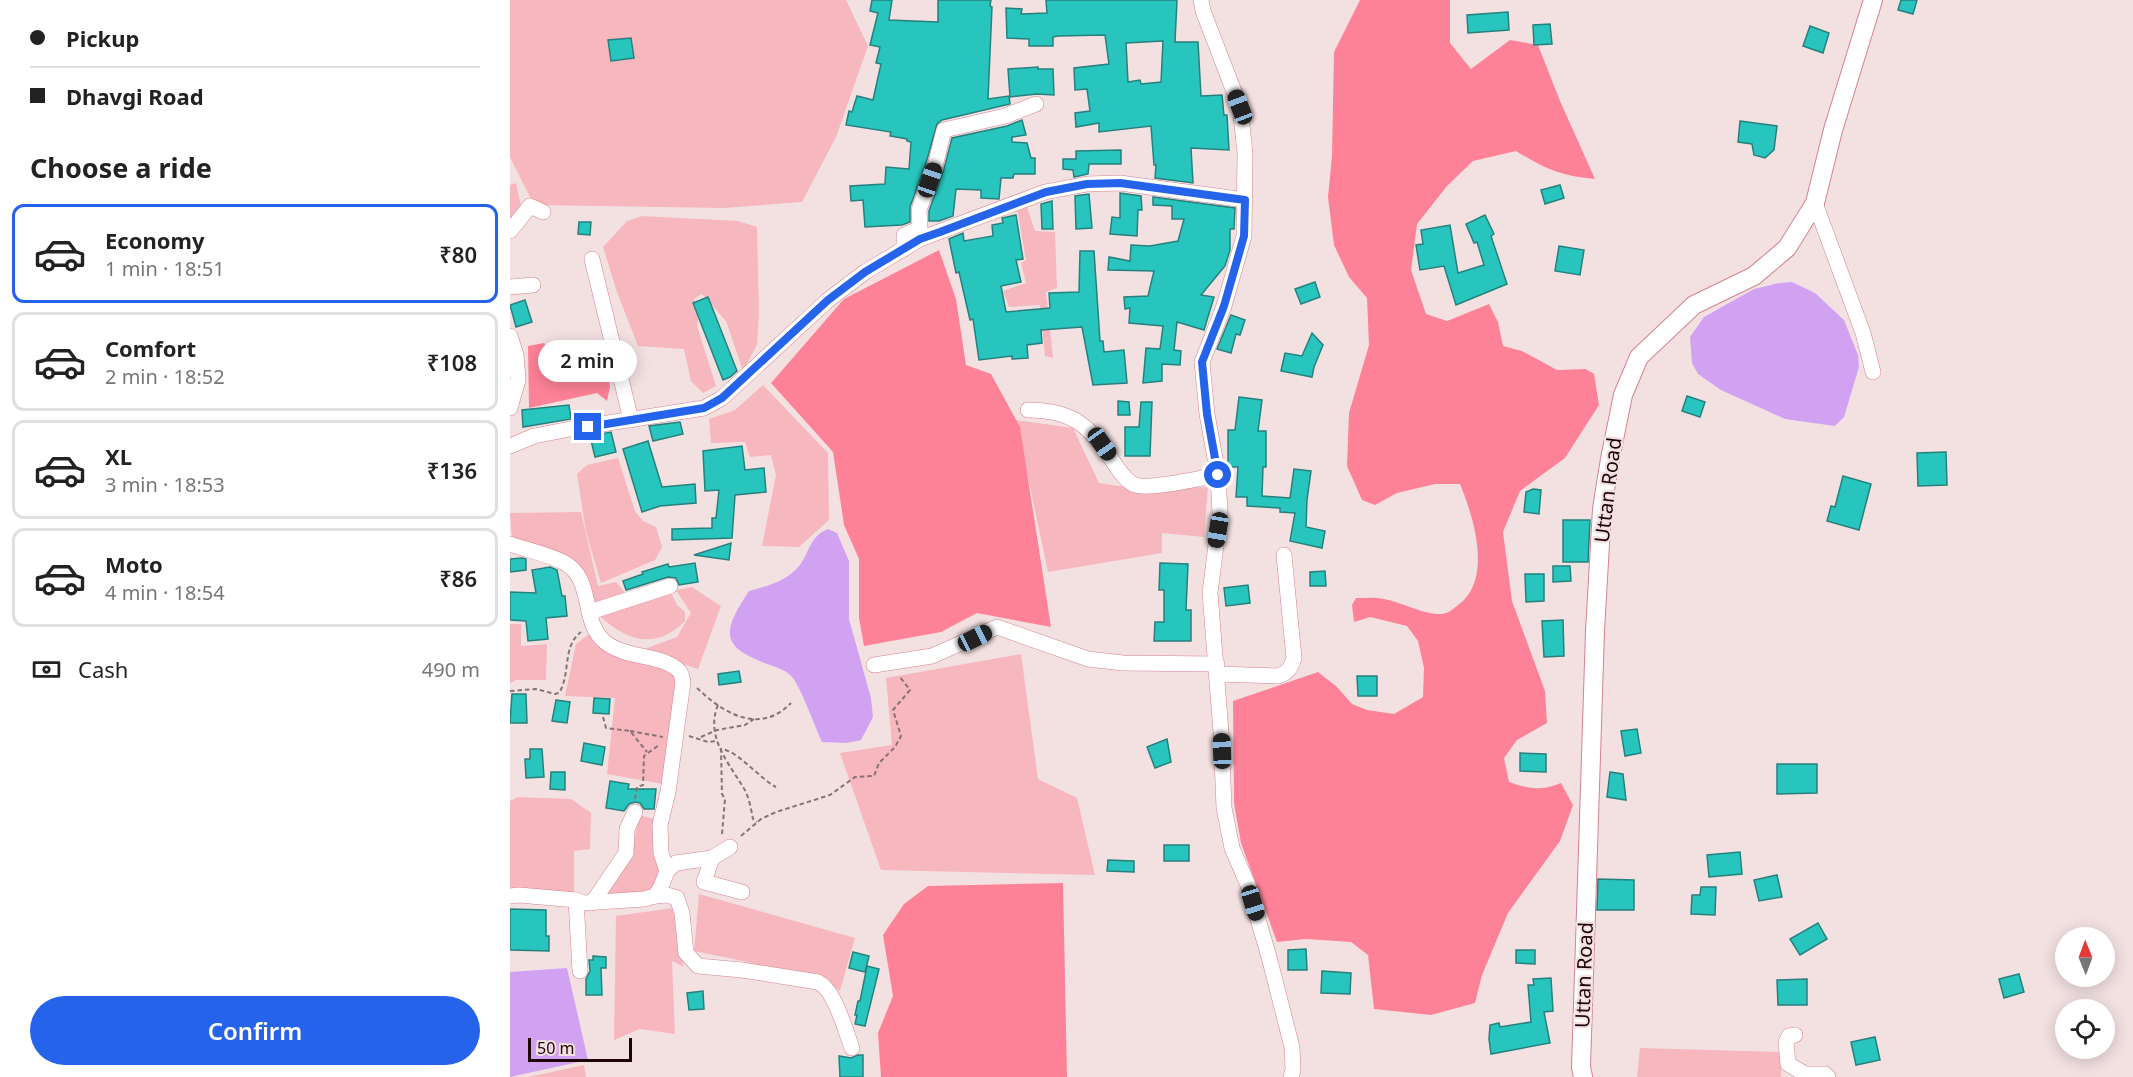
<!DOCTYPE html>
<html lang="en">
<head>
<meta charset="utf-8">
<style>
	:root { --surface:#fff; --page:#f2f2f2; --text:#222; --muted:#767676; --line:#e0e0e0; --accent:#2563eb }
	body { margin:0; font-family:"Noto Sans",sans-serif; background:var(--page); color:var(--text); height:100vh; display:flex; flex-direction:column; font-size:22px; white-space:nowrap }
	* { box-sizing:border-box; margin:0 }
	p { font-size:20px; color:var(--muted) }
	.icon { flex:none; width:33px; height:33px; fill:none; stroke:currentColor; stroke-width:2; stroke-linecap:round; stroke-linejoin:round }
	.map { position:relative; flex:1; overflow:hidden }
	.drawer { display:flex; flex-direction:column; background:var(--surface); width:510px }
	.drawer>* { flex:none }
	.banner { display:grid; align-content:center; height:132px; padding:0 30px; background:var(--surface) }
	.needle { width:39px; rotate:359deg }
	.buttons { position:absolute; left:1545px; top:927px; display:grid; gap:12px }
	.buttons a { display:grid; place-items:center; width:60px; height:60px; border-radius:50%; background:var(--surface); box-shadow:0 3px 15px #0003; font-size:30px }
	.scale { position:absolute; left:18px; bottom:15px; width:104px; box-sizing:border-box; padding-left:6px; border:3px solid #1e0308; border-top:0; font-size:16px; line-height:21px; white-space:nowrap; color:#1e0308; -webkit-text-stroke:4px #f3e1e2; paint-order:stroke }
	.end { position:absolute; width:27px; height:27px; margin:-14px; border:8px solid #2563eb; background:#fff; box-shadow:0 0 0 3px #fff }
	.from { border-radius:50% }
	.bubble { position:absolute; height:42px; border-radius:21px; background:var(--surface); box-shadow:0 3px 15px #0003; font-size:20px; font-weight:600; line-height:42px; text-align:center }
	.car { position:absolute; width:18px; height:36px; margin:-18px -9px; border-radius:8px; box-shadow:0 0 4px 2px #0007; background:linear-gradient(#222 24%,#8ab4d8 0 40%,#222 0 76%,#8ab4d8 0 86%,#222 0) }
	.banner b { display:flex; align-items:center; gap:21px; height:57px; font-size:22px }
	.banner b+b { border-top:2px solid var(--line) }
	.banner i { width:15px; height:15px; background:var(--text) }
	ul { padding:0; list-style:none }
	li { display:flex; align-items:center; gap:18px; height:99px; margin:0 12px 9px; padding:0 18px; border:3px solid var(--line); border-radius:12px }
	li div { flex:1 }
	li b { display:block; font-size:22px }
	li em { font-style:normal; font-weight:600 }
	li.on { border-color:var(--accent) }
	li>.icon { width:54px; height:54px; stroke-width:1.5 }
	h2 { padding:0 30px; font-size:27px; line-height:72px }
	.pay { display:flex; align-items:center; gap:15px; height:66px; padding:0 30px; font-size:22px }
	.pay p { margin-inline-start:auto }
	.primary-button { display:flex; gap:12px; margin-top:auto; padding:12px 30px }
	.primary-button a { flex:1; height:69px; border-radius:36px; background:var(--accent); color:#fff; font-size:24px; font-weight:600; line-height:69px; text-align:center }
	main { display:flex; flex:1; min-height:0 }
	.map>svg:first-child { display:block }
	.green { fill:#f6b7bf }
	.forest { fill:#fe8297 }
	.water { fill:#d1a2f2 }
	.building { fill:#28c5be; stroke:#26807c; stroke-width:1.5; fill-rule:evenodd }
	.lines { fill:none; stroke-linecap:round; stroke-linejoin:round }
	.minor-casing { stroke:#d6828f; stroke-width:16 }
	.major-casing { stroke:#d6828f; stroke-width:20 }
	.path { stroke:#897275; stroke-width:2; stroke-dasharray:4.5 3; stroke-linecap:butt }
	.minor { stroke:#fff; stroke-width:15 }
	.major { stroke:#fff; stroke-width:18 }
	.route { stroke:#2563eb; stroke-width:8 }
	.labels { text-anchor:middle; stroke-width:4.5; stroke-linejoin:round; paint-order:stroke }
	.street-label { font-size:20px; fill:#1e0308; stroke:#f3e1e2 }
</style>
</head>
<body>
<main>
<section class="drawer">
<div class="banner">
<b><i class="from"></i>Pickup</b>
<b><i></i>Dhavgi Road</b>
</div>
<h2>Choose a ride</h2>
<ul>
<li class="on"><svg class="icon" aria-label="car" viewBox="0 0 24 24"><path d="M5 17H2v-5l4-1 3-4h7l3 4 3 1v5h-3M9 17h6M6 11h13"/><circle cx="7" cy="17" r="2"/><circle cx="17" cy="17" r="2"/></svg><div><b>Economy</b><p>1 min · 18:51</p></div><em>₹80</em></li>
<li><svg class="icon" aria-label="car" viewBox="0 0 24 24"><path d="M5 17H2v-5l4-1 3-4h7l3 4 3 1v5h-3M9 17h6M6 11h13"/><circle cx="7" cy="17" r="2"/><circle cx="17" cy="17" r="2"/></svg><div><b>Comfort</b><p>2 min · 18:52</p></div><em>₹108</em></li>
<li><svg class="icon" aria-label="car" viewBox="0 0 24 24"><path d="M5 17H2v-5l4-1 3-4h7l3 4 3 1v5h-3M9 17h6M6 11h13"/><circle cx="7" cy="17" r="2"/><circle cx="17" cy="17" r="2"/></svg><div><b>XL</b><p>3 min · 18:53</p></div><em>₹136</em></li>
<li><svg class="icon" aria-label="car" viewBox="0 0 24 24"><path d="M5 17H2v-5l4-1 3-4h7l3 4 3 1v5h-3M9 17h6M6 11h13"/><circle cx="7" cy="17" r="2"/><circle cx="17" cy="17" r="2"/></svg><div><b>Moto</b><p>4 min · 18:54</p></div><em>₹86</em></li>
</ul>
<div class="pay"><svg class="icon" aria-label="cash" viewBox="0 0 24 24"><path d="M3 7h18v10H3z"/><circle cx="12" cy="12" r="2"/></svg>Cash<p>490 m</p></div>
<div class="primary-button"><a>Confirm</a></div>
</section>
<div class="map">
<svg width="1623" height="1077" viewBox="0 0 1623 1077">
	<rect width="100%" height="100%" fill="#f3e1e2"/>
	<g class="green">
		<polygon points="0,0 336,0 358,46 326,137 292,202 214,208 24,205 0,157"/>
		<polygon points="6,183 11,206 5,237 0,239 0,185"/>
		<polygon points="517,207 525,231 545,232 547,288 536,292 543,358 535,356 530,305 499,307 493,291 516,283 511,263 516,260 507,209"/>
		<polygon points="132,216 228,221 247,227 249,314 247,345 233,371 216,321 192,294 184,299 189,315 187,326 206,386 193,393 181,381 174,349 128,346 107,292 93,247 117,221"/>
		<polygon points="253,385 318,453 319,520 289,547 252,546 266,475 261,455 240,457 235,442 201,443 199,419 225,410"/>
		<polygon points="506,420 563,428 589,483 628,489 698,487 694,537 652,533 652,553 538,572"/>
		<polygon points="108,458 125,511 133,521 146,527 152,547 145,560 91,583 76,532 67,474 77,465"/>
		<polygon points="71,512 88,586 106,582 117,595 85,605 66,565 2,538 0,513"/>
		<polygon points="182,587 211,606 188,669 132,650 167,637 181,613 166,590"/>
		<path d="M159,589L167,605L175,612V621C146,650 117,642 89,615Z"/>
		<polygon points="0,624 11,624 11,646 37,644 36,680 6,680 0,683"/>
		<polygon points="79,634 166,676 153,784 97,774 105,698 55,696 66,644"/>
		<polygon points="511,654 528,779 567,798 585,875 371,870 330,753 382,745 376,678"/>
		<polygon points="8,797 61,799 81,813 80,849 64,851 64,891 41,898 0,893 0,801"/>
		<polygon points="129,815 148,820 152,869 143,892 97,895 122,855"/>
		<polygon points="189,894 345,938 330,991 311,977 184,951"/>
		<polygon points="163,908 167,940 174,967 162,961 165,1034 130,1029 104,1040 106,916"/>
		<polygon points="1130,1048 1271,1052 1271,1077 1127,1077"/>
		<polygon points="74,1065 76,1077 18,1077"/>
	</g>
	<g class="forest">
		<path d="M850,0H940V43L961,69L1000,40L1028,45L1050,101L1085,179C1051,176 1035,169 1006,151L963,161L937,186L907,224L901,270L916,314L937,321L979,304L988,322L993,346L1012,351L1047,370L1076,369L1084,374L1089,405L1055,458L1010,491L993,532L1002,601L1035,691L1037,723L1007,740L994,758L999,782C1018,789 1032,791 1051,783L1063,805L1050,841L998,913L972,975L965,1003L921,1015L864,1009L858,955L841,942L796,939L767,942L731,843L724,803L723,701L808,672L826,686L842,704L857,710L884,714L913,697L914,668L908,641L897,626L860,617L844,622L842,605L846,598C855,598 865,597 874,599C891,602 914,615 932,614C939,613 943,609 948,605C983,580 964,518 950,484H925L887,493L865,505L852,500L837,466L839,413L859,345L857,298L839,277L824,245L818,197L822,156L824,52Z"/>
		<polygon points="429,250 446,299 456,365 481,374 510,427 541,627 467,613 431,632 354,646 349,618 349,559 334,525 323,452 261,383 334,299"/>
		<polygon points="34,343 40,352 42,370 84,352 96,358 100,387 97,401 87,393 19,408 18,346"/>
		<polygon points="553,883 557,1077 371,1077 368,1033 383,996 373,935 394,904 418,886"/>
	</g>
	<g class="water">
		<polygon points="1282,282 1305,293 1334,320 1348,355 1349,367 1334,417 1325,426 1275,419 1211,390 1188,374 1182,363 1180,337 1194,317 1244,289 1269,283"/>
		<path d="M318,529L327,533L339,561V619L361,698L363,717L351,740L337,743L312,742C304,724 293,693 283,678C278,671 268,668 260,665C209,647 212,632 239,591C258,586 277,581 290,565C300,551 300,536 318,529Z"/>
		<polygon points="57,968 78,1060 0,1077 0,972"/>
	</g>
	<g class="building">
		<polygon points="362,0 382,0 379,20 428,22 428,0 481,0 480,6 482,7 478,99 499,96 500,104 432,120 427,124 416,163 400,207 400,222 392,225 355,227 353,200 341,201 340,186 375,184 376,167 399,169 401,142 397,141 397,139 380,136 381,132 336,125 339,111 342,112 347,96 363,100 371,64 366,63 370,47 360,45 368,13 360,11"/>
		<path d="M536,0H667L665,42H688L691,96L712,95L714,115H717L719,150L681,148L683,183L645,178L646,165H644L641,126L589,132V123L566,127L565,113L580,111L577,89L565,90L564,68L599,64L595,35L548,36L543,37V46H519V39L497,38L496,8L512,9L511,14L537,13ZM653,41L651,82L631,84L630,80L618,82L616,43Z"/>
		<polygon points="1391,0 1407,0 1403,14 1388,10"/>
		<polygon points="998,12 999,30 958,33 957,15"/>
		<polygon points="1040,24 1042,44 1024,45 1023,25"/>
		<polygon points="1300,26 1319,33 1313,53 1293,46"/>
		<polygon points="121,38 124,58 101,61 98,40"/>
		<polygon points="528,67 528,69 543,69 544,95 527,94 500,97 498,69"/>
		<polygon points="512,120 516,135 502,137 502,142 517,143 521,158 525,158 525,174 504,174 503,178 491,178 489,199 471,198 471,190 446,189 443,216 429,221 419,221 419,211 434,169 442,138 497,126"/>
		<polygon points="1230,121 1267,126 1264,150 1255,158 1244,155 1242,144 1228,142"/>
		<polygon points="611,150 611,164 579,164 578,174 564,177 563,170 553,169 553,159 566,159 566,151"/>
		<polygon points="1050,185 1054,198 1035,204 1031,190"/>
		<polygon points="610,193 631,196 632,210 628,210 627,236 600,234 602,217 610,218"/>
		<polygon points="579,194 582,228 566,229 565,196"/>
		<polygon points="643,197 725,208 724,229 720,229 720,250 715,266 691,295 704,297 694,330 667,322 664,350 671,351 670,365 652,364 652,381 633,383 636,348 650,349 653,326 619,323 620,308 615,309 614,297 638,296 644,271 598,270 599,257 620,261 621,245 640,246 668,241 674,219 662,219 662,206 643,205"/>
		<polygon points="542,201 543,229 532,229 531,204"/>
		<polygon points="506,215 513,259 506,260 511,282 491,286 496,312 540,308 539,293 569,292 570,251 584,251 590,341 593,341 594,352 614,350 617,383 583,385 572,327 531,330 532,343 517,345 518,358 502,359 502,356 469,360 463,319 460,320 449,272 446,273 439,239 453,233 454,241 483,236 482,225 493,223 492,218"/>
		<polygon points="975,215 984,234 981,236 997,284 946,305 934,266 910,270 906,245 913,244 911,230 940,225 948,273 974,265 967,242 964,243 956,224"/>
		<polygon points="69,222 81,222 80,235 68,234"/>
		<polygon points="1049,246 1074,250 1070,275 1045,271"/>
		<polygon points="805,282 810,297 791,304 785,289"/>
		<polygon points="198,297 227,371 220,377 213,380 183,303"/>
		<polygon points="15,300 22,322 6,327 0,305"/>
		<polygon points="721,315 735,320 730,335 726,334 721,353 707,349"/>
		<polygon points="802,333 813,345 804,367 802,377 771,371 775,353 792,356"/>
		<polygon points="1177,396 1195,402 1190,417 1172,411"/>
		<polygon points="729,397 752,400 748,431 756,431 756,467 753,467 752,496 780,498 784,469 801,471 797,500 796,527 815,531 812,548 780,541 785,513 770,512 770,508 737,506 737,497 726,497 728,467 718,467 718,430 725,430"/>
		<polygon points="608,401 619,402 620,415 608,415"/>
		<polygon points="631,402 642,402 640,456 615,456 615,427 629,427"/>
		<polygon points="59,405 61,419 13,427 12,410"/>
		<polygon points="170,422 173,434 143,441 139,426"/>
		<polygon points="101,432 106,452 85,457 80,436"/>
		<polygon points="138,441 152,487 185,484 186,503 150,506 132,512 113,449"/>
		<polygon points="232,446 235,470 254,468 256,492 225,495 222,538 162,540 162,529 202,528 202,518 206,518 209,490 195,491 193,451"/>
		<polygon points="1436,452 1437,485 1408,486 1407,453"/>
		<polygon points="1333,476 1361,484 1349,530 1317,521 1321,506 1325,507"/>
		<polygon points="1023,489 1031,490 1029,514 1014,512 1016,492"/>
		<polygon points="1053,520 1080,520 1078,562 1053,562"/>
		<polygon points="221,543 219,560 184,555"/>
		<polygon points="12,558 16,559 16,570 0,572 0,559"/>
		<polygon points="185,563 188,582 169,585 166,578 158,577 116,590 113,581 133,574 132,572 158,564 159,567"/>
		<polygon points="650,563 678,564 676,610 681,610 681,641 644,641 645,622 654,622 654,590 649,590"/>
		<polygon points="1043,566 1060,566 1061,581 1043,582"/>
		<polygon points="40,567 47,570 52,596 55,596 57,616 36,618 38,639 18,641 16,621 0,620 0,592 26,593 22,570"/>
		<polygon points="815,571 816,586 800,586 800,572"/>
		<polygon points="1015,574 1034,574 1034,601 1016,602"/>
		<polygon points="738,585 740,603 716,606 714,588"/>
		<polygon points="1053,620 1054,656 1034,657 1032,621"/>
		<polygon points="229,671 231,682 209,685 208,674"/>
		<polygon points="847,676 867,676 867,696 848,696"/>
		<polygon points="2,694 16,694 17,723 0,723"/>
		<polygon points="84,698 100,699 99,714 83,713"/>
		<polygon points="46,700 60,702 57,723 42,721"/>
		<polygon points="1127,729 1131,753 1115,756 1111,731"/>
		<polygon points="657,739 661,762 645,768 637,747"/>
		<polygon points="74,743 95,747 92,765 71,761"/>
		<polygon points="20,749 32,749 34,777 16,778 15,759 20,759"/>
		<polygon points="1010,753 1036,754 1036,772 1010,771"/>
		<polygon points="1267,764 1307,764 1307,793 1267,794"/>
		<polygon points="41,772 55,772 55,790 40,789"/>
		<polygon points="1100,772 1113,774 1116,800 1097,797"/>
		<polygon points="100,781 119,784 118,789 146,789 144,809 134,809 130,803 125,802 119,804 114,811 96,808"/>
		<rect x="654" y="845" width="25" height="16"/>
		<polygon points="1230,852 1232,874 1199,877 1197,855"/>
		<polygon points="598,860 624,861 624,872 597,871"/>
		<polygon points="1267,875 1272,897 1249,901 1244,880"/>
		<polygon points="1088,879 1124,880 1124,910 1087,910"/>
		<polygon points="1191,887 1206,887 1205,915 1181,914 1182,895 1190,895"/>
		<polygon points="0,909 36,910 36,936 39,936 39,951 0,950"/>
		<polygon points="1308,923 1317,939 1290,955 1280,939"/>
		<polygon points="796,949 797,970 778,970 778,950"/>
		<polygon points="1006,950 1025,950 1025,964 1006,963"/>
		<polygon points="343,952 359,956 355,972 339,968"/>
		<polygon points="83,956 96,957 96,968 91,968 92,995 76,995 76,979 80,971 79,960 83,960"/>
		<polygon points="357,966 369,969 355,1026 345,1024 347,1015 345,1015 348,1001 350,1001"/>
		<polygon points="812,971 841,973 840,994 811,993"/>
		<polygon points="1509,974 1514,992 1494,998 1489,979"/>
		<polygon points="1041,978 1043,1011 1034,1012 1040,1043 981,1054 979,1039 980,1025 989,1023 990,1027 1021,1022 1018,985 1024,985 1023,979"/>
		<polygon points="1297,979 1297,1005 1268,1005 1267,980"/>
		<polygon points="193,991 194,1009 179,1010 177,993"/>
		<polygon points="1365,1037 1370,1060 1346,1065 1341,1042"/>
		<polygon points="348,1055 353,1055 353,1077 330,1077 329,1056 341,1058"/>
	</g>
	<g class="lines">
		<g class="minor-casing">
			<g id="minor">
				<polyline points="691,0 693,11 730,107 735,153 734,236 714,306 692,362 697,414 708,475 710,513 700,593 711,732 714,808 722,848 738,885 759,957 782,1047 783,1070 781,1077"/>
				<polyline points="1305,203 1353,333 1363,372"/>
				<polyline points="0,231 20,206 33,212"/>
				<polyline points="394,249 394,235 410,228 409,210 425,166 434,130 495,116 526,104"/>
				<polyline points="82,259 121,420"/>
				<polyline points="0,287 23,285"/>
				<polyline points="0,336 6,355 8,380 0,408"/>
				<path d="M518,410C566,410 581,428 606,466C611,473 617,482 625,485C640,490 690,478 708,475"/>
				<polyline points="0,446 24,436 60,429 194,408 212,398 318,300 355,272 410,239 535,192 577,184 610,183 735,200"/>
				<path d="M0,544C17,550 37,554 53,562C85,578 70,622 95,642C116,659 152,654 168,670C172,673 172,677 173,682L158,792L150,825L151,853L157,871L151,887L145,896L134,899L73,903L66,900L9,895L0,896"/>
				<polyline points="80,612 160,586"/>
				<polyline points="364,665 422,656 487,627 578,659 613,663 707,664"/>
				<path d="M707,674L768,676C778,673 781,668 784,658L774,555"/>
				<polyline points="202,858 194,882 232,892"/>
				<polyline points="157,871 166,863 202,858 220,847"/>
				<path d="M145,896L157,895L167,898L172,913L176,953L188,966L232,970L308,982C325,990 335,1030 342,1048"/>
				<polyline points="66,900 70,971"/>
				<polyline points="82,903 116,853 117,829 125,812"/>
				<polyline points="1285,1035 1279,1036 1276,1042 1278,1064 1295,1074 1315,1074 1318,1077"/>
			</g>
		</g>
		<g class="major-casing">
			<polyline id="major" points="1073,1077 1071,1067 1085,631 1092,509 1100,459 1113,395 1129,357 1184,305 1244,276 1277,248 1305,203 1323,130 1363,0"/>
		</g>
		<g class="path">
			<path d="M187,688C214,714 250,735 281,703"/>
			<path d="M0,691L26,689L45,694L49,693C61,674 52,646 71,632"/>
			<path d="M208,705C195,736 218,762 233,787C239,796 241,809 243,819L247,822"/>
			<polyline points="93,717 96,728 120,731 137,752"/>
			<polyline points="120,731 153,737"/>
			<polyline points="179,736 198,742 206,741"/>
			<polyline points="191,737 207,730 235,725 244,719"/>
			<polyline points="125,799 127,787 133,785 134,756 149,745"/>
			<path d="M212,834L215,799L212,794L211,749C227,750 249,778 266,787"/>
			<polyline points="231,836 251,819 266,812 320,795 345,777 364,776 369,763 385,747 391,736 383,710 400,690 390,677"/>
		</g>
		<use href="#minor" class="minor"/>
		<use href="#major" class="major"/>
	</g>
	<g class="lines">
		<polyline class="route" points="78,427 194,408 212,398 318,300 355,272 410,239 430,232 536,192 577,184 610,183 735,200 734,236 714,306 692,362 697,414 708,475"/>
	</g>
	<g class="labels">
		<g class="street-label">
			<text transform="translate(1098 490) rotate(-83)" y="7">Uttan Road</text>
			<text transform="translate(1074 975) rotate(-88)" y="7">Uttan Road</text>
		</g>
	</g>
</svg>
<div class="buttons">
<a><svg class="needle" viewBox="-14 -14 28 28"><path d="M0-13l5 13h-10z" fill="#e53935"/><path d="M0 13l5-13h-10z" fill="#767676"/></svg></a>
<a><svg class="icon" aria-label="locate" viewBox="0 0 24 24"><circle cx="12" cy="12" r="6"/><path d="M12 2v4M12 18v4M2 12h4M18 12h4"/></svg></a>
</div>
<div class="scale">50 m</div>
<i class="end from" style="left:708px;top:475px"></i>
<i class="end" style="left:78px;top:427px"></i>
<div class="bubble" style="left:28px;top:340px;width:99px">2 min</div>
<i class="car" style="left:730px;top:107px;rotate:339deg"></i>
<i class="car" style="left:420px;top:180px;rotate:19deg"></i>
<i class="car" style="left:592px;top:444px;rotate:145deg"></i>
<i class="car" style="left:708px;top:530px;rotate:189deg"></i>
<i class="car" style="left:465px;top:638px;rotate:63deg"></i>
<i class="car" style="left:712px;top:751px;rotate:358deg"></i>
<i class="car" style="left:743px;top:903px;rotate:163deg"></i>
</div>
</main>
</body>
</html>
